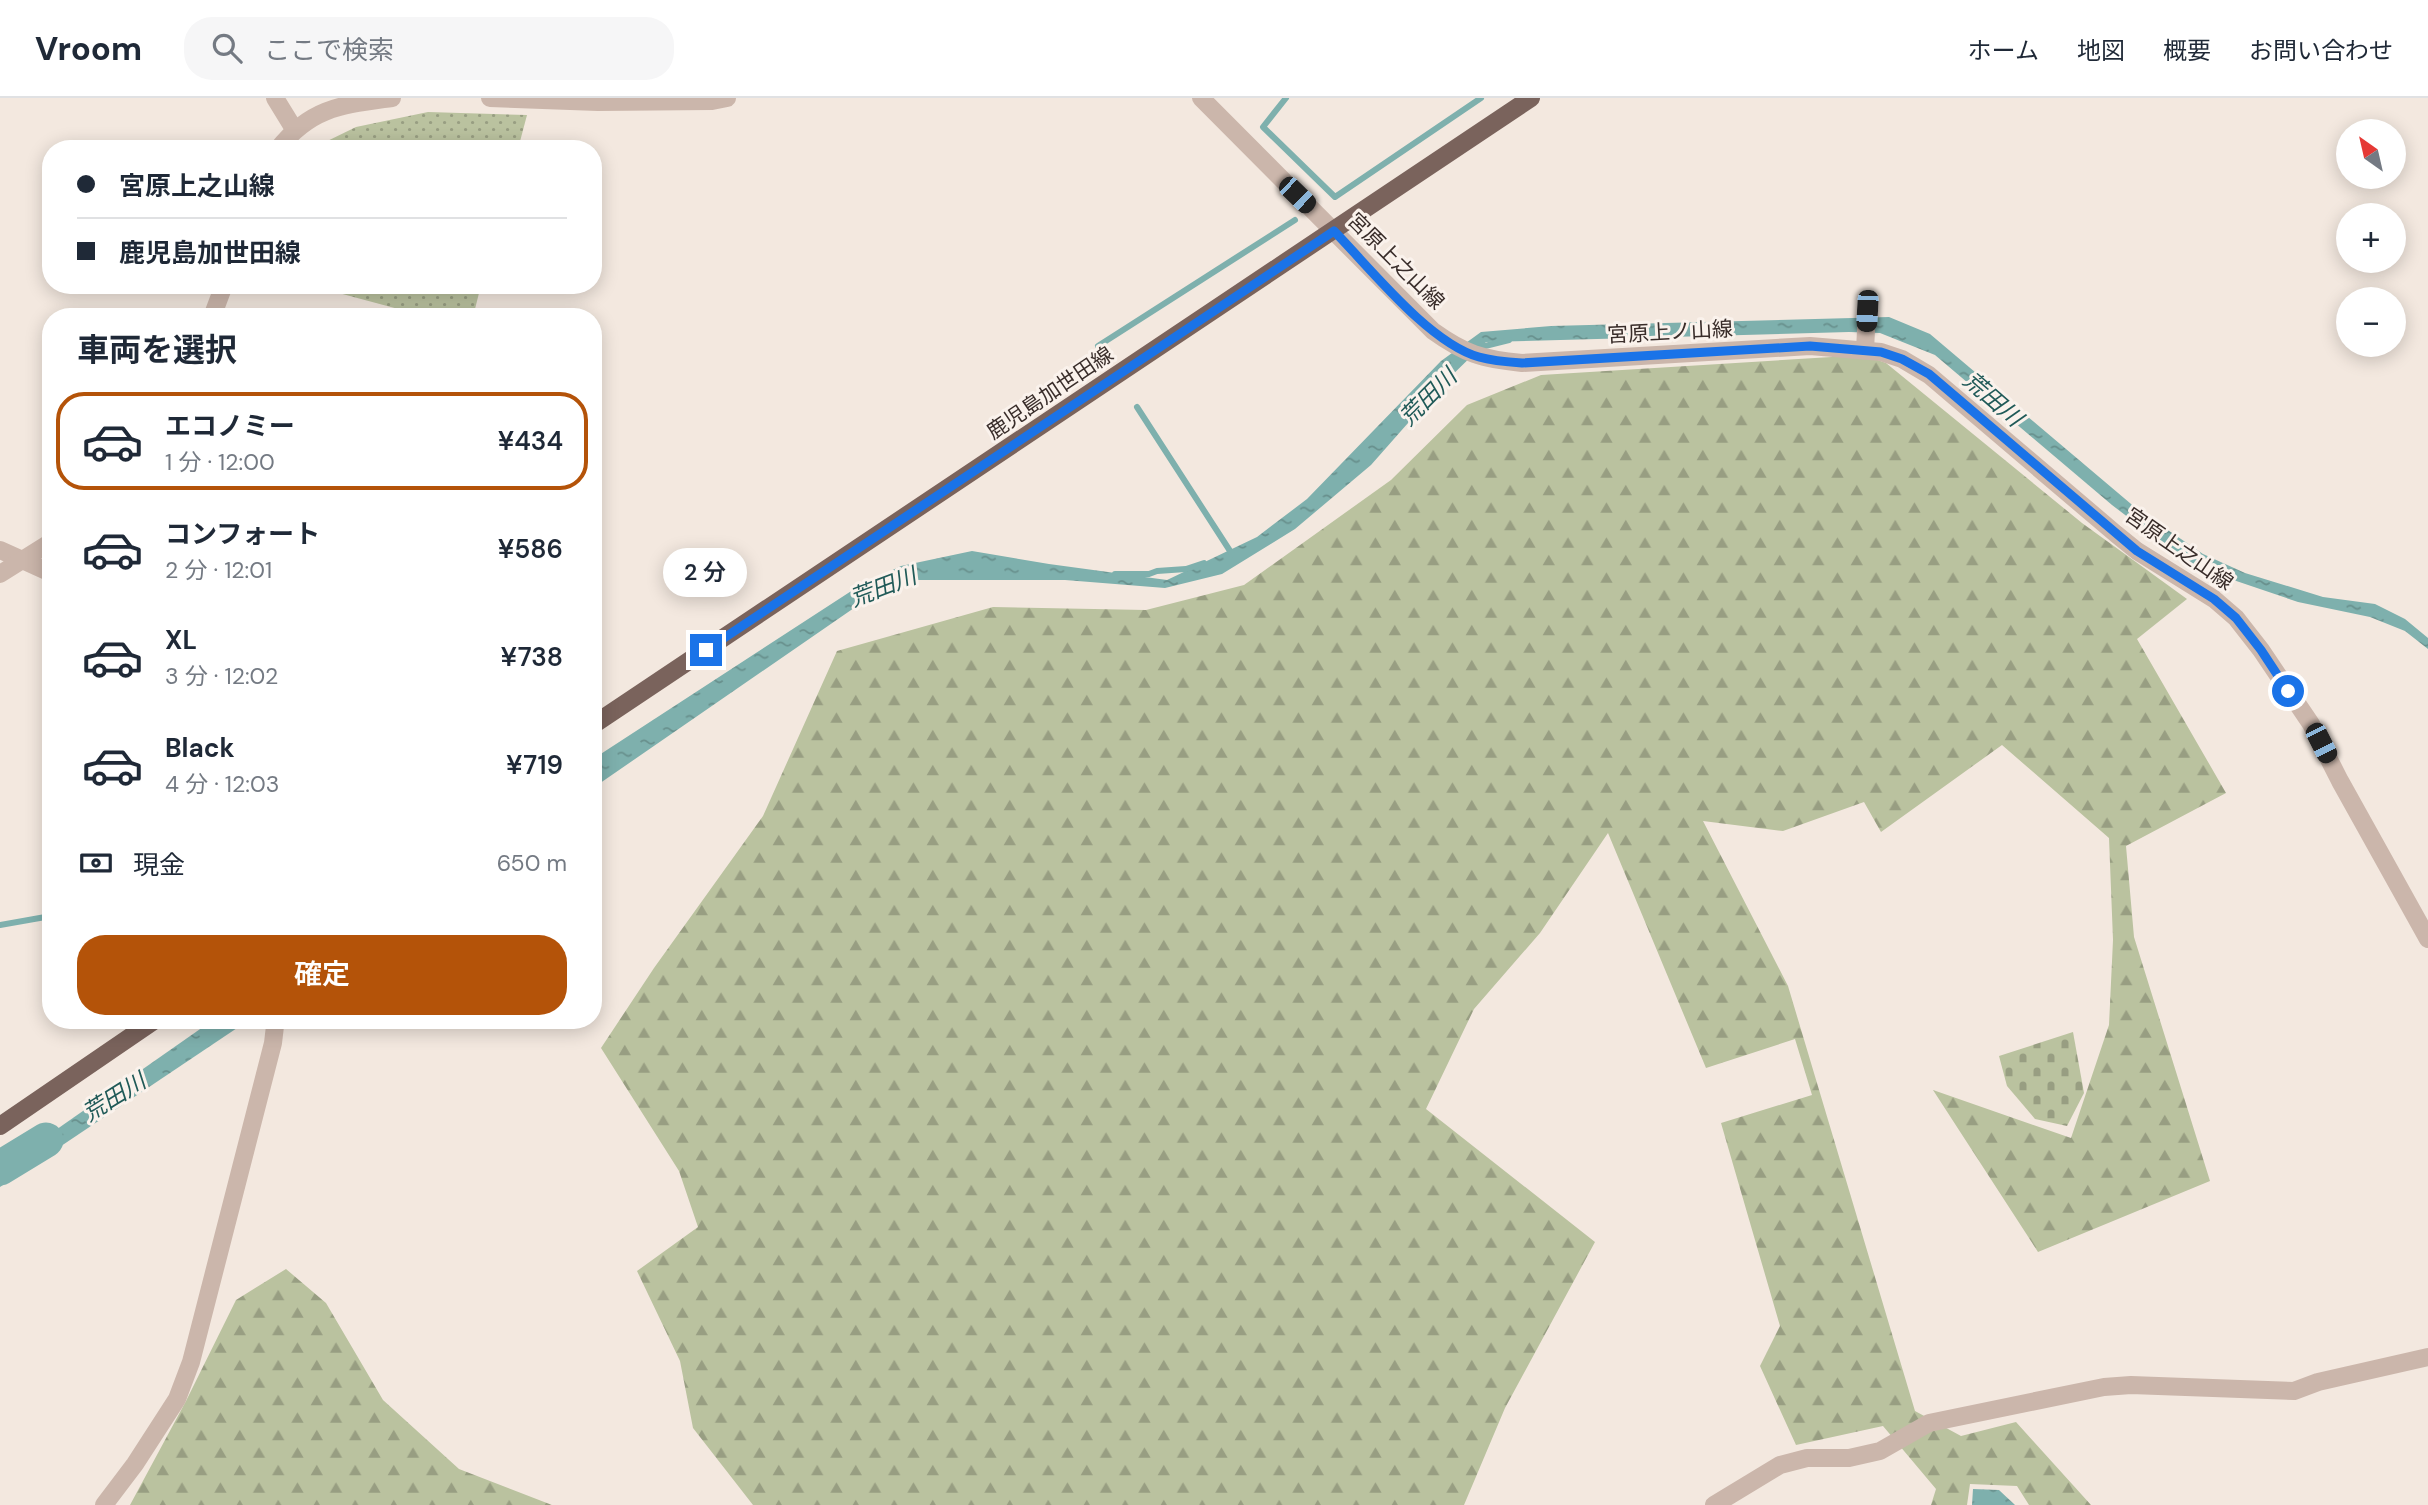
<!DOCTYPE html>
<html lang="ja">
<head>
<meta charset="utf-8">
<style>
	:root { --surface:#fff; --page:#f6f6f7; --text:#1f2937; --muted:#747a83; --line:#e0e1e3; --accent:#b45309 }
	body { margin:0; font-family:"DM Sans","Noto Sans JP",sans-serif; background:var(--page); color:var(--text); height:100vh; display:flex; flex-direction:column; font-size:26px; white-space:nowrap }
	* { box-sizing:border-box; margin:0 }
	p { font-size:23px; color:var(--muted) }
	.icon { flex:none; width:38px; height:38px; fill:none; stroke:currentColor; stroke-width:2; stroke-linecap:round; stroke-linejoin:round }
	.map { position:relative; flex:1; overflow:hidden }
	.details { position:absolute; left:42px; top:210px; width:560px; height:721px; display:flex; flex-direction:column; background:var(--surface); border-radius:28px; box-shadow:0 4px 18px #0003 }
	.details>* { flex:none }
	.guide { position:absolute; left:42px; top:42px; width:560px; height:154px; border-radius:28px; box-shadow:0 4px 18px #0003; display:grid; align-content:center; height:154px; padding:0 35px; background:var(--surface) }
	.needle { width:46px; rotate:326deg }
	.fabs { position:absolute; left:2336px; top:21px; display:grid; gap:14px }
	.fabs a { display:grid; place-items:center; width:70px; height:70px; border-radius:50%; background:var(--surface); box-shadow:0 4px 18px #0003; font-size:35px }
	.end { position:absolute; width:32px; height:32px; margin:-16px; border:9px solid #1a73e8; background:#fff; box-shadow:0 0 0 4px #fff }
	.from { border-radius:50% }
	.bubble { position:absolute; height:49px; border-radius:24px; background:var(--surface); box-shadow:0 4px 18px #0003; font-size:23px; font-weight:600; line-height:49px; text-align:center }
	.car { position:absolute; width:21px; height:42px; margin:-21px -10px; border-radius:9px; box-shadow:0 0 5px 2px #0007; background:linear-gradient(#222 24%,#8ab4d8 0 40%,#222 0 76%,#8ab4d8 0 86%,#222 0) }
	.guide b { display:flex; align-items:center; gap:24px; height:66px; font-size:26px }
	.guide b+b { border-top:2px solid var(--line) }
	.guide i { width:18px; height:18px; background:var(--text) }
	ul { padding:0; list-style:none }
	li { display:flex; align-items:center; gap:21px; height:98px; margin:0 14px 10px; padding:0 21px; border:4px solid transparent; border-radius:28px }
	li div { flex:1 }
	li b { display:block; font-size:26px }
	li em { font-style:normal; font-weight:600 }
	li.on { border-color:var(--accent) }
	li>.icon { width:63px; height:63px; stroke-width:1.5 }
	h2 { padding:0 35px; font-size:32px; line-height:84px }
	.pay { display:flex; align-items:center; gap:18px; height:77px; padding:0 35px; font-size:26px }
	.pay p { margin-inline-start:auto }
	.button { display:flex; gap:14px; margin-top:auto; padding:14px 35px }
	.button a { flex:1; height:80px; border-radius:28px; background:var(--accent); color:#fff; font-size:28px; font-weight:600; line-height:80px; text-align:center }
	header { display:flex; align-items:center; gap:42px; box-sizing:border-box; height:98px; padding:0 35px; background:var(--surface); border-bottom:2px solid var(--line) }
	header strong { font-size:33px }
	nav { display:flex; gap:38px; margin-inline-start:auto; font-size:24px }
	.search { width:490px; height:63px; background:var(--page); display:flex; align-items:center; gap:18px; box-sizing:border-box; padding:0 24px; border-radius:28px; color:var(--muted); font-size:26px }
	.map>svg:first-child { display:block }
	.grass { fill:url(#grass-dots) }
	.forest { fill:url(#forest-firs) }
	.cemetery { fill:url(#cemetery-stones) }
	.water { fill:url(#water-ripples) }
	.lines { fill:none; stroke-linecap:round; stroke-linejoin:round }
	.stream { stroke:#7eb0ad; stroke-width:6 }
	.river { stroke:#7eb0ad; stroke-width:35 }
	.minor { stroke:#cbb6ab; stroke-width:18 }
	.tertiary { stroke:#cbb6ab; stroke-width:18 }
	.primary { stroke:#7a635c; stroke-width:18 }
	.route { stroke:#1a73e8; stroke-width:9 }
	.labels { text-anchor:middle; stroke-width:6; stroke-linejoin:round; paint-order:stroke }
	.street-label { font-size:21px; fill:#392d2a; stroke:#faf2ec }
	.water-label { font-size:23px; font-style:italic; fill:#205a58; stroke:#faf2ec }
</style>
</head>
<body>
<header>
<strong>Vroom</strong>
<div class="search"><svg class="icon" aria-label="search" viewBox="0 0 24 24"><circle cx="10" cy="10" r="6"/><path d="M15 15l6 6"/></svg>ここで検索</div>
<nav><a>ホーム</a><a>地図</a><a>概要</a><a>お問い合わせ</a></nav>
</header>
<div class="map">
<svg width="2428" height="1407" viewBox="0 0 2428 1407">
	<defs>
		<pattern id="grass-dots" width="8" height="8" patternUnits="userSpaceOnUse" patternTransform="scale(1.75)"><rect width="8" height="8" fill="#bac29f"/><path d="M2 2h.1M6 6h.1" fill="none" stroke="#989e82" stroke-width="1.8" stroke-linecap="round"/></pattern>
		<pattern id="forest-firs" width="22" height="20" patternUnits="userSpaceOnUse" patternTransform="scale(1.75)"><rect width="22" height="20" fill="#bac29f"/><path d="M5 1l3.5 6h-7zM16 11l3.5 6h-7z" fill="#989e82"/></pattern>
		<pattern id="cemetery-stones" width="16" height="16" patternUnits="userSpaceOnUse" patternTransform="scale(1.75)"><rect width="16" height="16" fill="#bac29f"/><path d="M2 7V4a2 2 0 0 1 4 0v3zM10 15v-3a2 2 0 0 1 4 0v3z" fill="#989e82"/></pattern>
		<pattern id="water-ripples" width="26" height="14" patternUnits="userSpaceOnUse" patternTransform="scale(1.75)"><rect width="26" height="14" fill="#7eb0ad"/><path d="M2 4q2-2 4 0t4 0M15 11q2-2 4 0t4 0" fill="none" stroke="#68908d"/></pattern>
	</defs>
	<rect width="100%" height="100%" fill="#f3e8df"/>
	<g class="grass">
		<polygon points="428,14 527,17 518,51 311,51 356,29"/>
		<polygon points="309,187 481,187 473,219 428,219"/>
	</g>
	<g class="forest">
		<polygon points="1864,257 1886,265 2082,425 2187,501 2137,541 2226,695 2126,748 2134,839 2210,1083 2038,1154 1933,992 2071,1040 2109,927 2113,842 2109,740 2002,647 1881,734 1864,704 1783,733 1703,723 1788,888 1915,1313 1961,1338 2016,1324 2091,1407 2029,1407 2017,1388 1970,1386 1967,1407 1931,1407 1936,1391 1883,1328 1796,1347 1760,1268 1780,1228 1721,1025 1812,997 1795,941 1706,970 1608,735 1540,835 1474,911 1426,1011 1595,1144 1505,1310 1464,1407 753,1407 693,1330 680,1263 637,1173 698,1129 679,1073 601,950 654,870 763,718 837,553 993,509 1146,512 1244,487 1391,382 1467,307 1541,277"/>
		<polygon points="286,1171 326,1205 383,1302 459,1371 552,1407 130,1407 186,1303 236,1202"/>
	</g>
	<polygon class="cemetery" points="2073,934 2084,995 2067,1028 2035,1021 2007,988 1999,958"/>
	<g class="water">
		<polygon points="1889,219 1930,236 2137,411 2203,456 2245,475 2323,499 2375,506 2405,521 2428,540 2428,551 2405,533 2370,519 2298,504 2192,468 2112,407 1935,257 1880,235 1849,234 1486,244 1438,291 1371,367 1295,431 1222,476 1165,490 1065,482 911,482 854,510 593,690 593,661 859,488 901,468 972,453 1049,466 1167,482 1257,439 1307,401 1441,263 1481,234 1551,228"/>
		<polygon points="213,922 249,922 0,1089 0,1071"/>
		<polygon points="1973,1391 1999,1392 2015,1407 1972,1407"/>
	</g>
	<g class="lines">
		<g class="stream">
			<polyline points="1286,0 1263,29 1335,99 1481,0"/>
			<polyline points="1477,254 1485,248 1509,242"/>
			<polyline points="1103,256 1098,248 1295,122"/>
			<polyline points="1137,309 1232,456"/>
			<polyline points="1115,476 1149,476 1157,473 1186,471 1204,465"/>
			<polyline points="0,827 51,818"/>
		</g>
		<polyline class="river" points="0,1070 46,1042"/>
		<g class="minor">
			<polyline points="275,0 294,31"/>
			<polyline points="490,0 598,4 712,3 727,0"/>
			<path d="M278,51C311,9 342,7 392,0"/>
			<polyline points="212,219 224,187"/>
			<polyline points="1865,252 1867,213"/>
			<polyline points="0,452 51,475"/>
			<polyline points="0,476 51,444"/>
			<polyline points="1714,1407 1780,1367 1807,1360 1849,1360 1880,1353 1929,1325 2104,1289 2131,1287 2294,1293 2318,1284 2428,1259"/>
		</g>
		<g class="tertiary">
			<path d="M1201,0L1433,233C1465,256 1482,261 1522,265L1810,248L1881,254L1902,261L1929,277L2116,436L2137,453L2214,501L2236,520L2261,552L2311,626L2340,683L2428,841"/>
			<polyline points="104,1407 135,1366 177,1301 191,1264 273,945 275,928 273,922"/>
		</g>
		<g class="primary">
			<polyline points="593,627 1531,0"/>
			<polyline points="0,1028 155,922"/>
		</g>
	</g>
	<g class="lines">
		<path class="route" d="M706,552L1334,133C1370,170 1429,245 1479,259C1493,263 1507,264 1522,265L1810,248L1881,254L1902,261L1929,276L2137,453L2214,501L2236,520L2261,552L2288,593"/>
	</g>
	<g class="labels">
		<g class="street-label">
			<text transform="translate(1396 163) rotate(45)" y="7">宮原上之山線</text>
			<text transform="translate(1670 234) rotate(-3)" y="7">宮原上ノ山線</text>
			<text transform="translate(1050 295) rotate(-34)" y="7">鹿児島加世田線</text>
			<text transform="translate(2179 451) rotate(35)" y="7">宮原上之山線</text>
		</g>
		<g class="water-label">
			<text transform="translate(1428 299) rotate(-45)" y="8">荒田川</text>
			<text transform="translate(1993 301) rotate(41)" y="8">荒田川</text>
			<text transform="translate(883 489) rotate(-21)" y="8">荒田川</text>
			<text transform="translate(114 999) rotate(-32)" y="8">荒田川</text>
		</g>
	</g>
</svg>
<div class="fabs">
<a><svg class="needle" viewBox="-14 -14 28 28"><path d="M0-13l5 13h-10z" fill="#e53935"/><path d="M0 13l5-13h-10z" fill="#747a83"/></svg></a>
<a>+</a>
<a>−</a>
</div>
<i class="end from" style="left:2288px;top:593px"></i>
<i class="end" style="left:706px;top:552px"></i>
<div class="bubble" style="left:663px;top:450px;width:84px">2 分</div>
<i class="car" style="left:1297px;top:97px;rotate:134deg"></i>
<i class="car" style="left:1867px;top:213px;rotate:183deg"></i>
<i class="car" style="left:2321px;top:645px;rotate:153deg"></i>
<div class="guide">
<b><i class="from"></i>宮原上之山線</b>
<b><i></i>鹿児島加世田線</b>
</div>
<section class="details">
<h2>車両を選択</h2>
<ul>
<li class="on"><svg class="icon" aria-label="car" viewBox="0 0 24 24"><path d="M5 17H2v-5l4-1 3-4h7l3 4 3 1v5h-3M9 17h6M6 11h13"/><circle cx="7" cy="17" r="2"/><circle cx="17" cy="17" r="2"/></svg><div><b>エコノミー</b><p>1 分 · 12:00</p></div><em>¥434</em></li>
<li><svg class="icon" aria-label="car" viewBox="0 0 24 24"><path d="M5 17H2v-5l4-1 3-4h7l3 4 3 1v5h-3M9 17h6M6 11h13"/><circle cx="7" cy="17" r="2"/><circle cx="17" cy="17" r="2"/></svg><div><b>コンフォート</b><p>2 分 · 12:01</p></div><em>¥586</em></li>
<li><svg class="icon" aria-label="car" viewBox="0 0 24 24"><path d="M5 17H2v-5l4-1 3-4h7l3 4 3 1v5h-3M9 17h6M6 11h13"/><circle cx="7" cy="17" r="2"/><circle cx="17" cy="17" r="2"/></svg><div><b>XL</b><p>3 分 · 12:02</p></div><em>¥738</em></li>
<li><svg class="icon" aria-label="car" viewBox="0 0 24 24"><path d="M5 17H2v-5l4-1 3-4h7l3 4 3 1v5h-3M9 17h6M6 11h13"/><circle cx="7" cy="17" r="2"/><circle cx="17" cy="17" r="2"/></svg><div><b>Black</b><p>4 分 · 12:03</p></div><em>¥719</em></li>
</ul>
<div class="pay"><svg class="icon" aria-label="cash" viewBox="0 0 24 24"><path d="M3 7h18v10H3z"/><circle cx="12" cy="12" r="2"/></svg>現金<p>650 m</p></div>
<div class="button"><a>確定</a></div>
</section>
</div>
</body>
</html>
